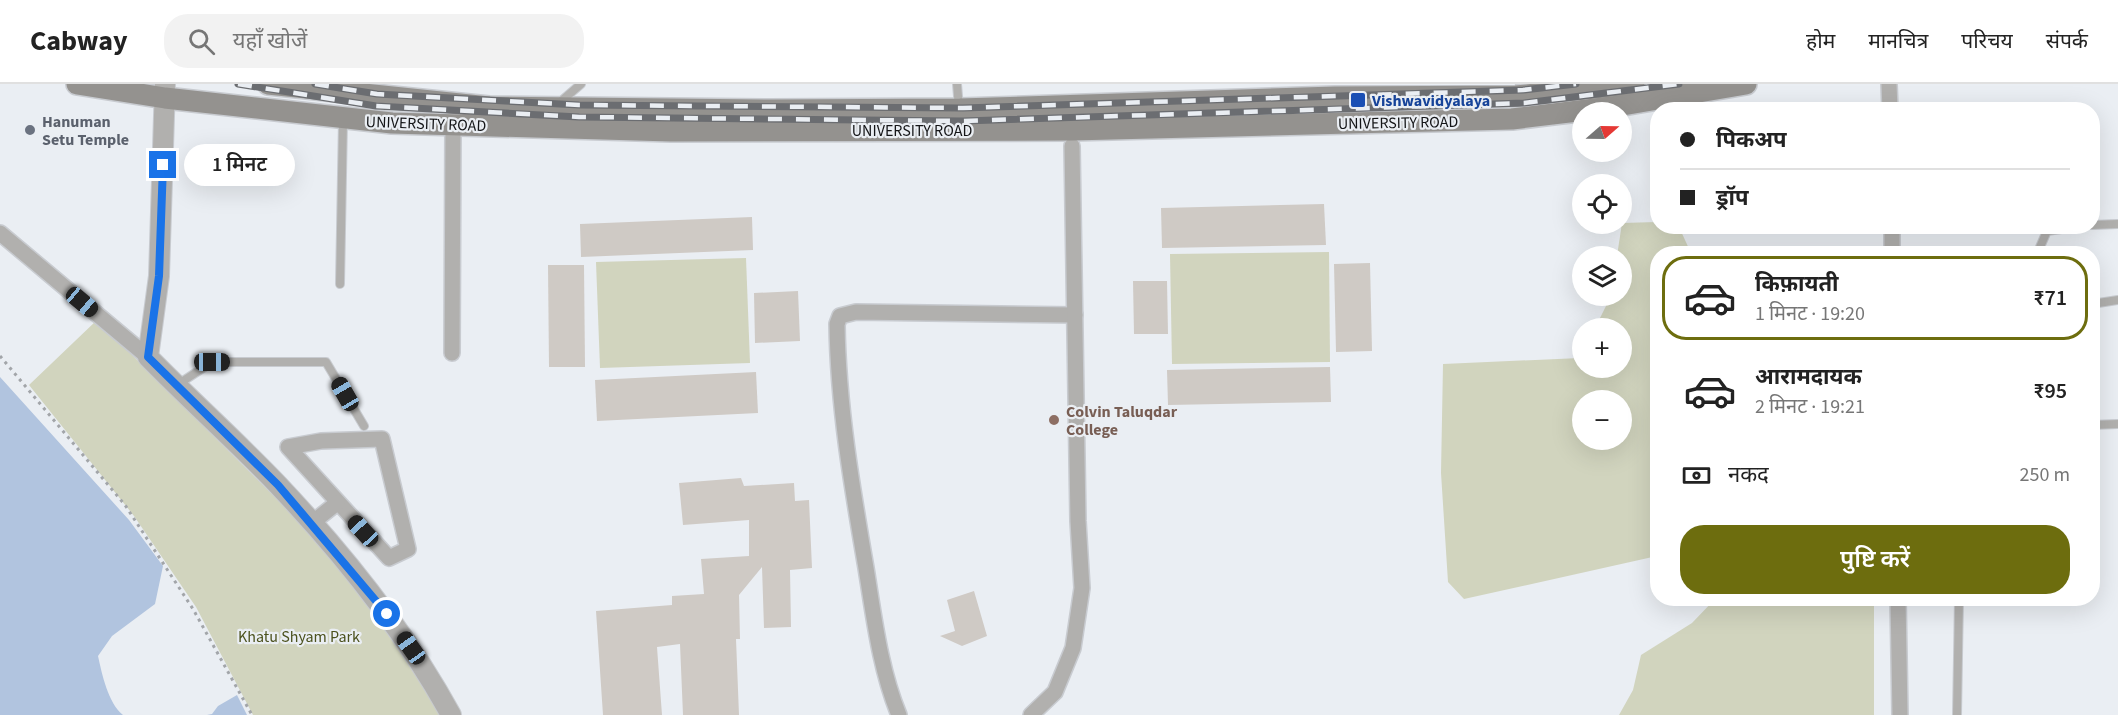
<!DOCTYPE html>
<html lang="hi">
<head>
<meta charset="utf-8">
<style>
	:root { --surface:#fff; --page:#f2f2f2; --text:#222; --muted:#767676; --line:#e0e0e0; --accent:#6d6d0e }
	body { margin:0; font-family:"Source Sans 3","Noto Sans Devanagari",sans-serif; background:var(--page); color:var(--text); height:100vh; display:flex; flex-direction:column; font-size:22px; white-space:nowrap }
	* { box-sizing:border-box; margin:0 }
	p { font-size:20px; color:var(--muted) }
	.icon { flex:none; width:33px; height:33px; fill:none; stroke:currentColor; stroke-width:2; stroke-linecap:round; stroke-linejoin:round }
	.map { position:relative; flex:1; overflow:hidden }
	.panel { position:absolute; left:1650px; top:162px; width:450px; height:360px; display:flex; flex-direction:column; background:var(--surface); border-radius:24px; box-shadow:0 6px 24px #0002 }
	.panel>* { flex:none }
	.hud { position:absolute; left:1650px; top:18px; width:450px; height:132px; border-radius:24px; box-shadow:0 6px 24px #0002; display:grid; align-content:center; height:132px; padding:0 30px; background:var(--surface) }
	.needle { width:39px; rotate:70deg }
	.fabs { position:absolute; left:1572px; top:18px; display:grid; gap:12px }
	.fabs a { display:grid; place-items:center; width:60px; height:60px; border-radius:50%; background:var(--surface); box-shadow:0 6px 24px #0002; font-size:30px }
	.end { position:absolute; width:27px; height:27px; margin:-14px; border:8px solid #1a73e8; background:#fff; box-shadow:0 0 0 3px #fff }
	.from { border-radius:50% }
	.bubble { position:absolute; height:42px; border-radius:21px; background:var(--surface); box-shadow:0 6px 24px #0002; font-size:20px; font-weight:600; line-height:42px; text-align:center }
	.car { position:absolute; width:18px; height:36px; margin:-18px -9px; border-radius:8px; box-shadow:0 0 4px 2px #0007; background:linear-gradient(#222 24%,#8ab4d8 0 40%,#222 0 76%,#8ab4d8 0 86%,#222 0) }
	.hud b { display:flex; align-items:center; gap:21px; height:57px; font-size:22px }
	.hud b+b { border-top:2px solid var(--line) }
	.hud i { width:15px; height:15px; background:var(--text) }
	ul { padding:10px 0 0; list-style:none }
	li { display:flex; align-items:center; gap:18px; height:84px; margin:0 12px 9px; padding:0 18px; border:3px solid transparent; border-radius:24px }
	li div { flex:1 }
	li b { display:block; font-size:22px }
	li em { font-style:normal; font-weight:600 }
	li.current { border-color:var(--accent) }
	li>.icon { width:54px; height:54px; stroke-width:1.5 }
	.pay { display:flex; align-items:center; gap:15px; height:66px; padding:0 30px; font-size:22px }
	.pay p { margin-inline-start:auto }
	.button { display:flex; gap:12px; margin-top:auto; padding:12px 30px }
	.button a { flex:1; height:69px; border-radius:24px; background:var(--accent); color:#fff; font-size:24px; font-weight:600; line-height:69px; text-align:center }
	header { display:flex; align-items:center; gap:36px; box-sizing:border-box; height:84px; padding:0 30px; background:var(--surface); border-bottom:2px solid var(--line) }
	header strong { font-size:28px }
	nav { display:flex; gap:33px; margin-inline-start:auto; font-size:21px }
	.search { width:420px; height:54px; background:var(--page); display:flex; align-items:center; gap:15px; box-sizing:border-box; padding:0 21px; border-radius:24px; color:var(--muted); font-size:22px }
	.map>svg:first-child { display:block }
	.green { fill:#d1d4be; fill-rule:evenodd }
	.water { fill:#b1c4df }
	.building { fill:#cfcac5 }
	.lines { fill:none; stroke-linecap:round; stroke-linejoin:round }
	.service-casing { stroke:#c8cbd0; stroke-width:10 }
	.minor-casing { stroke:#c8cbd0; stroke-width:18 }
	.tertiary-casing { stroke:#c8cbd0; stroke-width:22 }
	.secondary-casing { stroke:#c8cbd0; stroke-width:24 }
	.path { stroke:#a2a5a9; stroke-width:3; stroke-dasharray:3 4.5; stroke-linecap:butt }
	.service { stroke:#b1b0ae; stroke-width:8 }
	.minor { stroke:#b1b0ae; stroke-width:15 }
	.tertiary { stroke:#b1b0ae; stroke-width:20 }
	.secondary { stroke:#94928f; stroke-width:21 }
	.rail-casing { stroke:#6b6d71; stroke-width:7 }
	.rail { stroke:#eaeef3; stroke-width:4.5; stroke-dasharray:14; stroke-linecap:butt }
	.route { stroke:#1a73e8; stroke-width:8 }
	.transit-dot { fill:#1a4fb4; stroke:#eaeef3; stroke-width:2 }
	.worship-dot { fill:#6b7280; stroke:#eaeef3; stroke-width:2 }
	.education-dot { fill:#8d6e63; stroke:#eaeef3; stroke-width:2 }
	.labels { text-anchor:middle; stroke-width:4.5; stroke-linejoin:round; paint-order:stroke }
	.transit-label { font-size:16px; font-weight:bold; fill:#164399; stroke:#eaeef3; text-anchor:start }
	.worship-label { font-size:16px; font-weight:bold; fill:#5b616d; stroke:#eaeef3; text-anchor:start }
	.street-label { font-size:16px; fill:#141517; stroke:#eaeef3 }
	.education-label { font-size:16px; font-weight:bold; fill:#785e54; stroke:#eaeef3; text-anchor:start }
	.park-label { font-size:16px; fill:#4b511d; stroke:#eaeef3 }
</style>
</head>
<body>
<header>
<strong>Cabway</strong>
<div class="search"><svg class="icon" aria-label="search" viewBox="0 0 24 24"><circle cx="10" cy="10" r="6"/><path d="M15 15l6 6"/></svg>यहाँ खोजें</div>
<nav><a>होम</a><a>मानचित्र</a><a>परिचय</a><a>संपर्क</a></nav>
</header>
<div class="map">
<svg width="2118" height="631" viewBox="0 0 2118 631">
	<rect width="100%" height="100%" fill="#eaeef3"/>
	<g class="green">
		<path d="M1657,138L1658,142L1679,143L1691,169L1658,170L1657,472L1464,515L1448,498L1441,389L1443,280L1580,274L1582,270V284H1622V244H1595L1611,212H1622V172H1617L1622,139ZM1582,316H1622V356H1582Z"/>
		<polygon points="1329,168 1330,278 1172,280 1170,170"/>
		<polygon points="746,174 750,279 600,284 596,178"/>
		<polygon points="97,236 321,459 382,532 441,631 253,631 196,523 134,432 29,301"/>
		<polygon points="1716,514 1874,515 1874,631 1619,631 1633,606 1641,571 1692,539"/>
	</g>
	<g class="water">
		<path d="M0,293L129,436L163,482L155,520L112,552L98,572C102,590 108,619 123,631H0Z"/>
		<polygon points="237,611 247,631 207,631 212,630 218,622"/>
	</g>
	<g class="building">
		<polygon points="1324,120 1326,161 1162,164 1161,124"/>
		<polygon points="752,133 753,166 581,173 580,140"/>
		<polygon points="1370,179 1372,267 1336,268 1334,180"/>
		<polygon points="548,181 584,181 585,283 549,283"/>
		<polygon points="1133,197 1167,197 1168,250 1134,250"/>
		<polygon points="798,207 800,257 755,259 754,209"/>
		<polygon points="1330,283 1331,318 1168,321 1167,286"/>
		<polygon points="756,288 758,329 597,337 595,296"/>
		<polygon points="741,394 744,402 794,399 795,417 809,416 812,484 790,486 791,543 764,544 762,483 739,511 740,555 736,555 739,631 683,631 680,560 657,563 662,631 603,631 596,527 672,521 672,512 704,510 701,475 749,472 749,436 683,441 679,399"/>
		<polygon points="974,507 987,552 962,562 940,552 955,547 947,516"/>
	</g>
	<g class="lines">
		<g class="service-casing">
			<g id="service">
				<polyline points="957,0 959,24"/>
				<polyline points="559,19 581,0"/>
				<polyline points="2092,141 2118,140"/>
				<polyline points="2037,170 2047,147 2083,142"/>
				<polyline points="340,200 343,36"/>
				<polyline points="2092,220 2118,216"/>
				<polyline points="177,301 212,278 326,278 364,342"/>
				<polyline points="2092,341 2118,340"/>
				<polyline points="1957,631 1959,514"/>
			</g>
		</g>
		<g class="minor-casing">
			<g id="minor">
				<polyline points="1889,0 1890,26"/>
				<polyline points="1892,142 1892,170"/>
				<polyline points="0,149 148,273"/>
				<polyline points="452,269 453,41"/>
				<polygon points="382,355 408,465 389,474 288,363 321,357"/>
				<polyline points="312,439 337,419"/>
				<polyline points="1898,514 1900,631"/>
				<path d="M899,631C880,585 874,533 866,484C852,403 838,322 837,240L840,232L856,228L1075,231"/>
				<polyline points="1031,631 1055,608 1073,564 1082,504 1078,437 1072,62"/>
			</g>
		</g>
		<g class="tertiary-casing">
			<path id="tertiary" d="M165,0L159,192L148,273C191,317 236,357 278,401C344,471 405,547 451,631"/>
		</g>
		<g class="secondary-casing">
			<g id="secondary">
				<polyline points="77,0 165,14 392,39 671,47 1072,46 1512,35 1611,23 1746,0"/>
				<polyline points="268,0 489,23 769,26 960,25 1335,13 1516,12 1634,0"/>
			</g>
		</g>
		<polyline class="path" points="0,272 125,421 193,525 252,631"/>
		<use href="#service" class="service"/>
		<use href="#minor" class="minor"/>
		<use href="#tertiary" class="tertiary"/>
		<use href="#secondary" class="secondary"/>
		<g class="rail-casing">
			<g id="rail">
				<polyline points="238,0 376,22 579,33 963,37 1524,19 1679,0"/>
				<polyline points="315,0 377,10 579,21 963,24 1523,6 1576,0"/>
			</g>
		</g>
		<use href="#rail" class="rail"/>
	</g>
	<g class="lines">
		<polyline class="route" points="163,81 159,192 148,273 278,401 387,530"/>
	</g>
	<rect class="transit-dot" x="1350" y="8" width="16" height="16" rx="3"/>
	<circle class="worship-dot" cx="30" cy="46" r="6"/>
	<circle class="education-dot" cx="1054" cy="336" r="6"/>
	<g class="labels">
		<g class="transit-label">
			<text x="1372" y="22">Vishwavidyalaya</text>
		</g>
		<g class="worship-label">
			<text x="42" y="43">Hanuman<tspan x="42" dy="18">Setu Temple</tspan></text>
		</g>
		<g class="street-label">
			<text transform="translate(1398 38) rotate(-1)" y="6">UNIVERSITY ROAD</text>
			<text transform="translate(426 39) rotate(2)" y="6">UNIVERSITY ROAD</text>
			<text x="912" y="52">UNIVERSITY ROAD</text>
		</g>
		<g class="education-label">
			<text x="1066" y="333">Colvin Taluqdar<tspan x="1066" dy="18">College</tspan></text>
		</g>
		<g class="park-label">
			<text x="299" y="558">Khatu Shyam Park</text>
		</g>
	</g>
</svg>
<div class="fabs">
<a><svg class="needle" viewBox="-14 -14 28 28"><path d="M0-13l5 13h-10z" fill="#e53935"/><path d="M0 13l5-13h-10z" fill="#767676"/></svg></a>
<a><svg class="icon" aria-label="locate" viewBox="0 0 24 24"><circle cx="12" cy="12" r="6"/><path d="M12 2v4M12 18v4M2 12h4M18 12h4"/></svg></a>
<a><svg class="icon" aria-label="layers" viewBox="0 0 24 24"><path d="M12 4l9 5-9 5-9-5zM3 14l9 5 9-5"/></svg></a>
<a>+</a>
<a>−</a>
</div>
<i class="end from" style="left:387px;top:530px"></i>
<i class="end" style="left:163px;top:81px"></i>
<div class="bubble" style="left:184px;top:60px;width:111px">1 मिनट</div>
<i class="car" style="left:82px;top:218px;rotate:130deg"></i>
<i class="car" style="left:212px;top:278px;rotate:90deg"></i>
<i class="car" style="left:345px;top:310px;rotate:330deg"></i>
<i class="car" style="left:363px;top:447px;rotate:317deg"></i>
<i class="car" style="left:411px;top:564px;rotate:325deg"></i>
<div class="hud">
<b><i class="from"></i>पिकअप</b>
<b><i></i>ड्रॉप</b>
</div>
<section class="panel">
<ul>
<li class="current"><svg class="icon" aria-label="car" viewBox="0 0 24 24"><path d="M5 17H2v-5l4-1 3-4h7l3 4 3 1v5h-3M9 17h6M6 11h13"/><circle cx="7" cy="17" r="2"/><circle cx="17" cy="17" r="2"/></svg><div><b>किफ़ायती</b><p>1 मिनट · 19:20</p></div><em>₹71</em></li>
<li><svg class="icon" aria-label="car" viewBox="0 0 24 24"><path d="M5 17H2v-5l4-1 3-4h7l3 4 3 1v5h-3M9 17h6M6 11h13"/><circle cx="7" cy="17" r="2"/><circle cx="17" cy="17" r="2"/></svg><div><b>आरामदायक</b><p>2 मिनट · 19:21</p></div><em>₹95</em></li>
</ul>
<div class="pay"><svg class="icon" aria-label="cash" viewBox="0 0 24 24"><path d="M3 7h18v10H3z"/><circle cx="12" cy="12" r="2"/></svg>नकद<p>250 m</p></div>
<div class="button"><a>पुष्टि करें</a></div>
</section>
</div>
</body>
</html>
